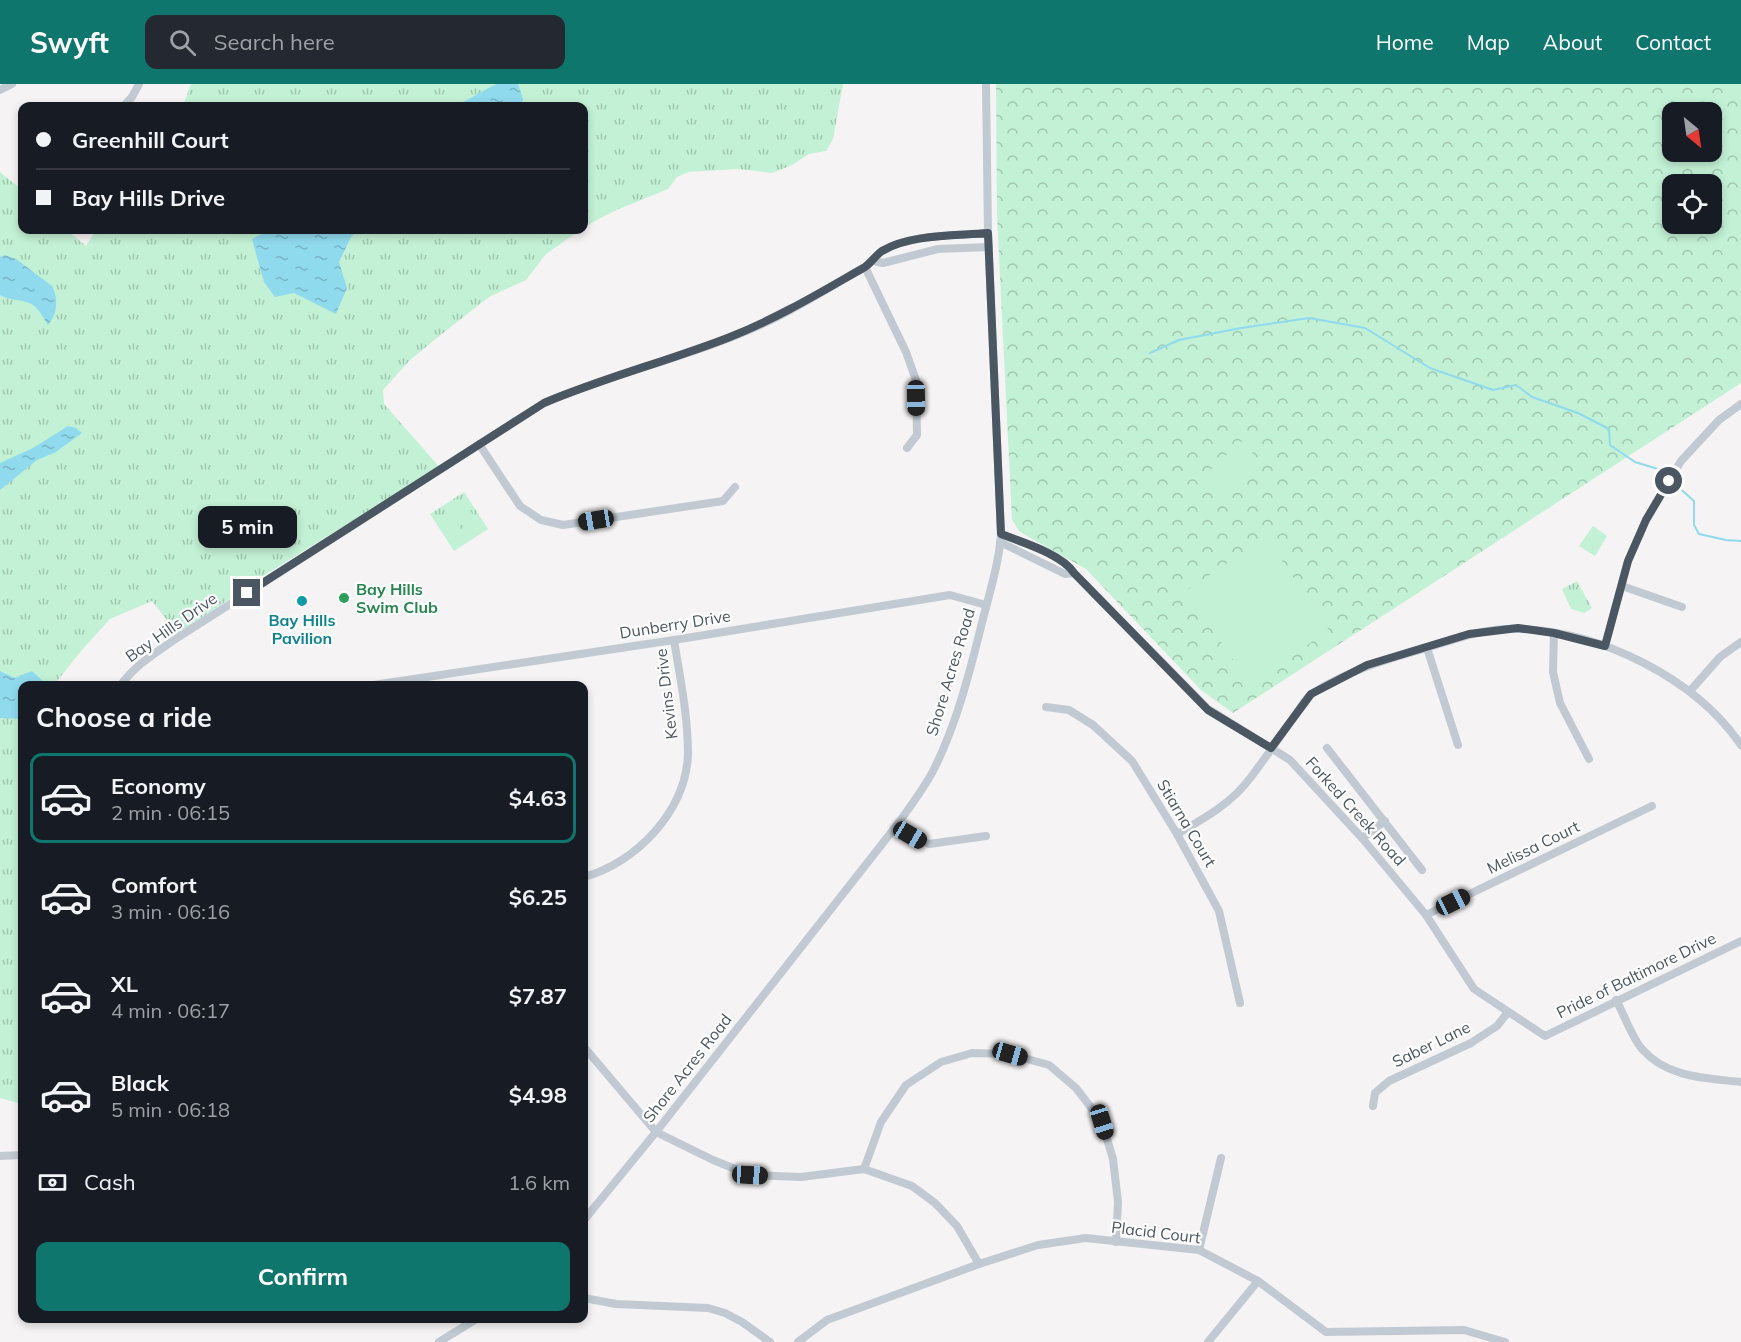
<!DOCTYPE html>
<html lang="en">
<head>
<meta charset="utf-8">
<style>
	:root { --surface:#171b24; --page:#242831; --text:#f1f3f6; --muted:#9ea1a6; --line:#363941; --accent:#0f766e }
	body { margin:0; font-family:Mulish,sans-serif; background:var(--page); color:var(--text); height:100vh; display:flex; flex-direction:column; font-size:22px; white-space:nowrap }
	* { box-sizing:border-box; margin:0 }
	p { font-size:20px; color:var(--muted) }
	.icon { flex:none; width:33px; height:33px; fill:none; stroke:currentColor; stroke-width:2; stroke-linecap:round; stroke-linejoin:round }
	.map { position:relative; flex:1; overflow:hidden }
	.details { position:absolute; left:18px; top:597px; width:570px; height:642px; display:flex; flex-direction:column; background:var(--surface); border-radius:12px; box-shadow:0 3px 9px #0003 }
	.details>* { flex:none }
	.guide { position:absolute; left:18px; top:18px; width:570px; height:132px; border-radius:12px; box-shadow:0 3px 9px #0003; display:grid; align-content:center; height:132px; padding:0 18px; background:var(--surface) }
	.needle { width:39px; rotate:151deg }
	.controls { position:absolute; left:1662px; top:18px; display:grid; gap:12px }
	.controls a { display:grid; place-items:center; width:60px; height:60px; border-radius:12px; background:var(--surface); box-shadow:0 3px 9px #0003; font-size:30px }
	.end { position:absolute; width:27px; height:27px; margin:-14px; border:8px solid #4a5661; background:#fff; box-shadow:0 0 0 3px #fff }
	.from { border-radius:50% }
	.bubble { position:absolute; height:42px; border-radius:12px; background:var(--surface); box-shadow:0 3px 9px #0003; font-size:20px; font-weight:700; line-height:42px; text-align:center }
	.car { position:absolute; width:18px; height:36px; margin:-18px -9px; border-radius:8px; box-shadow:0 0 4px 2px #0007; background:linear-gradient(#222 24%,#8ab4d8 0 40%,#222 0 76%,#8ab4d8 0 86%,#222 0) }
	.guide b { display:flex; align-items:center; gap:21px; height:57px; font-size:22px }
	.guide b+b { border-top:2px solid var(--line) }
	.guide i { width:15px; height:15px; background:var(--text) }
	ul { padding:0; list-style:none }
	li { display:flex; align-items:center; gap:18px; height:90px; margin:0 12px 9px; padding:0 6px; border:3px solid transparent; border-radius:12px }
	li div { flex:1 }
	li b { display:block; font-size:22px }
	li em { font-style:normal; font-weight:700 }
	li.selected { border-color:var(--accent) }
	li>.icon { width:54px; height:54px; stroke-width:1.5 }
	h2 { padding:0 18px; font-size:27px; line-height:72px }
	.pay { display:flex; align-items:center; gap:15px; height:66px; padding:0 18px; font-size:22px }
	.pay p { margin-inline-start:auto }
	.action { display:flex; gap:12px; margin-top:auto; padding:12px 18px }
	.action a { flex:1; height:69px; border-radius:12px; background:var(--accent); color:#fff; font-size:24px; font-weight:700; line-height:69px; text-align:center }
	header { display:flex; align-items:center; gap:36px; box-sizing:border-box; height:84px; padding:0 30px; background:var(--accent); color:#fff }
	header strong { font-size:28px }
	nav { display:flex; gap:33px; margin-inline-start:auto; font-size:21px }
	.search { width:420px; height:54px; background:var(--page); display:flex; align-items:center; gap:15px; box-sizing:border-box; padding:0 21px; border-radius:12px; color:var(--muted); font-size:22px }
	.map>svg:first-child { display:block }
	.grass { fill:url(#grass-tufts) }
	.forest { fill:url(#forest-crowns); fill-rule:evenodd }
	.garden { fill:#c3f1d5 }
	.water { fill:url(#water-ripples) }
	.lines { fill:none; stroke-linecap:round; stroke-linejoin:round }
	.stream { stroke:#90daee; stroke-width:2 }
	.street { stroke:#c1cad2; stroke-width:8 }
	.route { stroke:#4a5661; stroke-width:8 }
	.leisure-dot { fill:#2e9e5b; stroke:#fff; stroke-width:2 }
	.culture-dot { fill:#0f9aa8; stroke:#fff; stroke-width:2 }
	.labels { text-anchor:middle; stroke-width:4.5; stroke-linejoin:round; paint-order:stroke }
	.leisure-label { font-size:16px; font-weight:bold; fill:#27864d; stroke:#fff; text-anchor:start }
	.culture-label { font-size:16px; font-weight:bold; fill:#0d838f; stroke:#fff }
	.street-label { font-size:16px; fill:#4a5661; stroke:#fff }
</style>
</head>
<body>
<header>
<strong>Swyft</strong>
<div class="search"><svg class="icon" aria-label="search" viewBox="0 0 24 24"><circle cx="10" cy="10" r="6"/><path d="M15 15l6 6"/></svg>Search here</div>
<nav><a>Home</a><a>Map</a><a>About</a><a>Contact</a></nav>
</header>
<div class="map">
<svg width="1741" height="1258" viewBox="0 0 1741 1258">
	<defs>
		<pattern id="grass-tufts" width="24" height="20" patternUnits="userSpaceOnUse" patternTransform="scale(1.5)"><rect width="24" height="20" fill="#c3f1d5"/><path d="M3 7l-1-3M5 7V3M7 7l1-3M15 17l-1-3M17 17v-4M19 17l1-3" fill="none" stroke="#a0c6b0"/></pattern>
		<pattern id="forest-crowns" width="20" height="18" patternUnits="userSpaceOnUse" patternTransform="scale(1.5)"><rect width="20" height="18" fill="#c3f1d5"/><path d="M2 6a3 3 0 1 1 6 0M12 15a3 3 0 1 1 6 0" fill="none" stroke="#a0c6b0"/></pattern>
		<pattern id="water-ripples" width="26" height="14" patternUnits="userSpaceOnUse" patternTransform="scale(1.5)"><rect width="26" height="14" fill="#90daee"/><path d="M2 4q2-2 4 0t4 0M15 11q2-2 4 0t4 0" fill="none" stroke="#78b4c4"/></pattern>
	</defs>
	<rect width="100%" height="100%" fill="#f5f3f3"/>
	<g class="grass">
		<polygon points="191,0 843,0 833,55 826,67 809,70 792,81 772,89 738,85 688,88 677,93 668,105 614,127 584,143 584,22 183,22"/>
		<polygon points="0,88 22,106 22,146 67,146 86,162 96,146 580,146 546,170 526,196 489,213 443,249 410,276 383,306 384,320 443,387 347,440 260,494 178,550 152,517 110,535 81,567 54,601 22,602 22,1020 0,1014"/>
		<polygon points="464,408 488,445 454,467 430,430"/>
		<polygon points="1577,497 1592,524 1584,529 1571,525 1562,505"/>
	</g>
	<path class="forest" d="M996,0H1741V299L1233,629L1201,606L1086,485L1020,448L1012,436L997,131ZM1672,28H1712V68H1672ZM1672,100H1712V140H1672Z"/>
	<g class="garden">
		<polygon points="1241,357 1260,377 1224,411 1205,391"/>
		<polygon points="464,417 480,441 469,449 453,424"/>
		<polygon points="449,427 465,451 454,459 438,434"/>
		<polygon points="1593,442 1607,452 1595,472 1579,462"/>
		<polygon points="1266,453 1329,546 1250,600 1186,507"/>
	</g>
	<g class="water">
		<polygon points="496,0 518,0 523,15 521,22 456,22"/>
		<polygon points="268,146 359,146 351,153 339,178 347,204 336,230 294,209 275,213 264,198 252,155"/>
		<path d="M5,171L16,175L52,202C59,215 57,231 48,241C44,235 40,226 33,221C24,215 10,217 0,211V173Z"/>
		<polygon points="68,342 76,344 82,349 56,368 37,376 0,406 0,379 33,364"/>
		<polygon points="0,587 15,594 32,587 43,597 49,598 47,601 22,602 22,635 0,634"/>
	</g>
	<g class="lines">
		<g class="stream">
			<polyline points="1150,269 1179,256 1241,244 1309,234 1365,244 1430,284 1493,306 1516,301 1532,313 1578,329 1609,345 1610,361 1635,378 1658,385 1665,391"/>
			<polyline points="1675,400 1694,417 1694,441 1699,450 1726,456 1741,457"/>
		</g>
		<g class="street">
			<polyline points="0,6 12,0"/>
			<polyline points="124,22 132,13 139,0"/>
			<polyline points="874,177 883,179 938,165 989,163"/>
			<polyline points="865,183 906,268 916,296 917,351 907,364"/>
			<polyline points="479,360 520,422 541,436 563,441 723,417 735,403"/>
			<path d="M1001,450C1022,458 1062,470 1074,489L1208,625L1290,676L1362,754L1426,831L1474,905L1545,952L1741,857"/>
			<polyline points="1000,458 1065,490 1074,489"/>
			<polyline points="1622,502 1682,523"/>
			<polyline points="1554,549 1553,588 1560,619 1589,675"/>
			<polyline points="1605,562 1628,477 1646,436 1681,377 1719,336 1741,320"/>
			<polyline points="1427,564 1458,661"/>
			<path d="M120,602C134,582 154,570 174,556L544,319C617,288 697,271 769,237C802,221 833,201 865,183C872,178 876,171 882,167C910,150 956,152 988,149"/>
			<polyline points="367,602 674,556 950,511 986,521"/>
			<polyline points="1690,607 1720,573 1741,558"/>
			<polyline points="1046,623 1069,626 1093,641 1132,677 1177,750 1219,827 1240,919"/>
			<polyline points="1327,664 1422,786"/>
			<polyline points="897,741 910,751 929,760 986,752"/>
			<path d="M1177,750C1205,734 1232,719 1251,693C1267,672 1281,651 1296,630C1301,623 1306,613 1313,609C1344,589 1378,578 1413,568C1448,558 1483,543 1519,545C1600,547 1695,594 1741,661"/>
			<polyline points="1362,754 1385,737"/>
			<path d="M584,793C636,779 686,727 688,670C688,632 680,593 674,556"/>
			<polyline points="1426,831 1652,722"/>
			<path d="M1616,916C1624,930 1632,954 1642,965C1667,994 1706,994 1741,998"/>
			<polyline points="584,963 656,1048 713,1076 750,1091 801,1093 864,1085 912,1102 935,1119 957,1142 979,1180"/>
			<polyline points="1373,1022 1375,1009 1389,997 1471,959 1497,942 1508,928"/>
			<polyline points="0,1072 22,1071"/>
			<polyline points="864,1085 881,1038 906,1001 941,978 972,969 1009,970 1049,981 1076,1004 1102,1038 1113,1075 1118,1118 1116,1158"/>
			<path d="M584,1136L656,1048L897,741C909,724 923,706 933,687C957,640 970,587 983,535C990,507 999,479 1001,450L988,149L986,0"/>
			<polyline points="1199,1166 1221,1074"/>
			<polyline points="584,1214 616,1220 708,1224 725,1229 742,1238 770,1258"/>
			<polyline points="439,1258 478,1234"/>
			<polyline points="798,1258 827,1236 979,1180 1038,1161 1086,1154 1199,1166 1258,1197 1326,1248 1464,1246 1505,1258"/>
			<polyline points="1208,1258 1258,1197"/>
		</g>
	</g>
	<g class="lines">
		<path class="route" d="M247,509L544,319C605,293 669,277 730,253C778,234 821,208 865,183C872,178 876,171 882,167C910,150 956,152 988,149L1001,450C1021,458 1062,470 1074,489L1208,626L1271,664L1311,610L1367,581L1469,550L1518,544L1554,549L1605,562L1628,477L1646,436L1669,397"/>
	</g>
	<circle class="leisure-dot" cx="344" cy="514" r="6"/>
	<circle class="culture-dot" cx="302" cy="517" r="6"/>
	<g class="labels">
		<g class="leisure-label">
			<text x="356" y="511">Bay Hills<tspan x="356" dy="18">Swim Club</tspan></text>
		</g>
		<g class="culture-label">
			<text x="302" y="542">Bay Hills<tspan x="302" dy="18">Pavilion</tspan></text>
		</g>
		<g class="street-label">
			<text transform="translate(675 540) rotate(-9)" y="6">Dunberry Drive</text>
			<text transform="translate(171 543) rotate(-35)" y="6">Bay Hills Drive</text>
			<text transform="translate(950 588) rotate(-73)" y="6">Shore Acres Road</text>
			<text transform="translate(666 610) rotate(-97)" y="6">Kevins Drive</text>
			<text transform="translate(1356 727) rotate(48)" y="6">Forked Creek Road</text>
			<text transform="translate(1187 739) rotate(59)" y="6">Stiarna Court</text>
			<text transform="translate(1533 763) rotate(-26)" y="6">Melissa Court</text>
			<text transform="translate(1636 891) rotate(-26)" y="6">Pride of Baltimore Drive</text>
			<text transform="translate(1431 960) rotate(-26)" y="6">Saber Lane</text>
			<text transform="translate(687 984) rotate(-52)" y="6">Shore Acres Road</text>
			<text transform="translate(1156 1148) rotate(7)" y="6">Placid Court</text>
		</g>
	</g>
</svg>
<div class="controls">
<a><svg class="needle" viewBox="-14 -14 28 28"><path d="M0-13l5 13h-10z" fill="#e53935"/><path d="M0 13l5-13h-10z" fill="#9ea1a6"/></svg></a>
<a><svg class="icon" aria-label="locate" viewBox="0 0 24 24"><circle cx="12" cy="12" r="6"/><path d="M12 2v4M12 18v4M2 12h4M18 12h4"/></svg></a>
</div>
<i class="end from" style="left:1669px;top:397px"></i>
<i class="end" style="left:247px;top:509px"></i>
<div class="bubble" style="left:198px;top:422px;width:99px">5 min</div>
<i class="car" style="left:916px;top:314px;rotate:179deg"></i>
<i class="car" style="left:596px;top:436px;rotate:261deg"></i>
<i class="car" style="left:910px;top:751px;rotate:120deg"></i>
<i class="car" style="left:1453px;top:818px;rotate:64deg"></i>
<i class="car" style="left:1010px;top:970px;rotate:106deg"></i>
<i class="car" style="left:1102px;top:1038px;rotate:163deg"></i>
<i class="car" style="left:750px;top:1091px;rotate:93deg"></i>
<div class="guide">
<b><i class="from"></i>Greenhill Court</b>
<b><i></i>Bay Hills Drive</b>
</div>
<section class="details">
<h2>Choose a ride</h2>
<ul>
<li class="selected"><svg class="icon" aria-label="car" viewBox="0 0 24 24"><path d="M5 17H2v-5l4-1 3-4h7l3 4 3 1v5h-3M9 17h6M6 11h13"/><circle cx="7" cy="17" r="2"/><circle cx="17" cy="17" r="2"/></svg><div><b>Economy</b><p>2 min · 06:15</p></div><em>$4.63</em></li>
<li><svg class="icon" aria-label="car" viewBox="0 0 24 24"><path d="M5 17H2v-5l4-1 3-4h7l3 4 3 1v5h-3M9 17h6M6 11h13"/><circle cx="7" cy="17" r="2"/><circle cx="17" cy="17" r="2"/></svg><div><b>Comfort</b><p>3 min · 06:16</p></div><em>$6.25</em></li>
<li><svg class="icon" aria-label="car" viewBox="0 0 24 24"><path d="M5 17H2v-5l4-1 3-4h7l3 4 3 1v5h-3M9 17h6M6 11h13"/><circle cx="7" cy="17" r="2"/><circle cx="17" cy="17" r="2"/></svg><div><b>XL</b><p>4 min · 06:17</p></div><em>$7.87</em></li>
<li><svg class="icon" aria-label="car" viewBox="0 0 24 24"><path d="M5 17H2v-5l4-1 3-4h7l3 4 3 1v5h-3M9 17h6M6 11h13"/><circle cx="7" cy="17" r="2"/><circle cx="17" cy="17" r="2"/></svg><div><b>Black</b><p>5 min · 06:18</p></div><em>$4.98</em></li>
</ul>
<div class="pay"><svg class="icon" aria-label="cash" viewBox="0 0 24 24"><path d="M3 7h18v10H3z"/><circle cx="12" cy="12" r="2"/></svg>Cash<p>1.6 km</p></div>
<div class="action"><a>Confirm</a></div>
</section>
</div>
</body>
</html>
